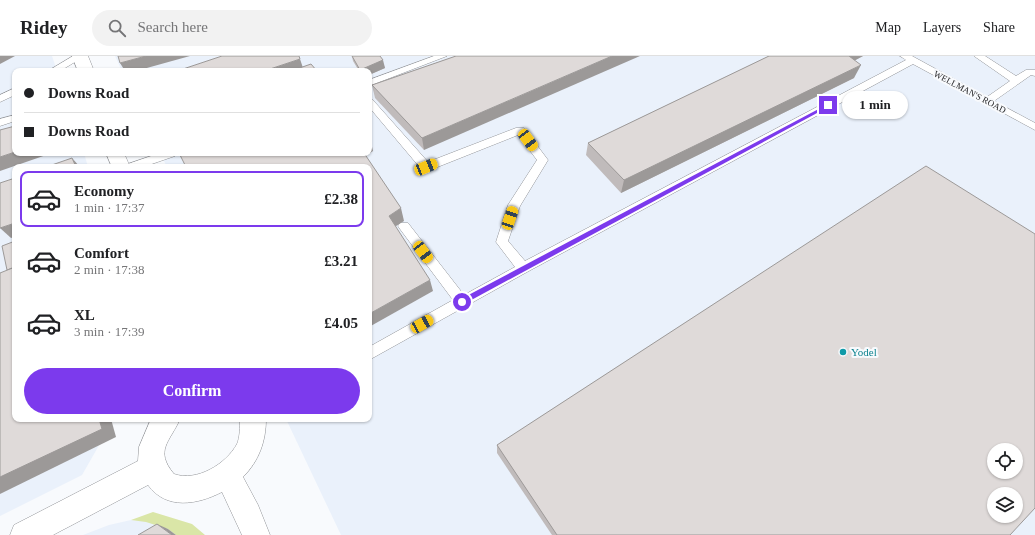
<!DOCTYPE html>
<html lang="en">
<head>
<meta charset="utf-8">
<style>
	:root { --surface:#fff; --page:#f2f2f2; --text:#202124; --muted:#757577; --line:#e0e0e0; --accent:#7c3aed }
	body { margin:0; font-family:"Times New Roman",serif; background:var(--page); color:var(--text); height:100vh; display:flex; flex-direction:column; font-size:15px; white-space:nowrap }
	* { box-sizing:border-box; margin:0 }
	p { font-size:13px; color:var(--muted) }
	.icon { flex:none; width:22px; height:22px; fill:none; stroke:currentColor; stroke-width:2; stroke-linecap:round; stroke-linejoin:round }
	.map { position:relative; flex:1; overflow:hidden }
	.sheet { position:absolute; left:12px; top:108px; width:360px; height:258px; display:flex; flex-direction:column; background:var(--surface); border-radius:8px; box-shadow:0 1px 3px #0004 }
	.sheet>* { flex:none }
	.top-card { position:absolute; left:12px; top:12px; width:360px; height:88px; border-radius:8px; box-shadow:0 1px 3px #0004; display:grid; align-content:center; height:88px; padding:0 12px; background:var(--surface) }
	.tools { position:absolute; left:987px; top:387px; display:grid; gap:8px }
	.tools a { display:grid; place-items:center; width:36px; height:36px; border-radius:50%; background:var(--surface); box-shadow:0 1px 3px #0004; font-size:20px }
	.end { position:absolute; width:18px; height:18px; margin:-9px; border:5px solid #7c3aed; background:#fff; box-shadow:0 0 0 2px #fff }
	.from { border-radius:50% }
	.bubble { position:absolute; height:28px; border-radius:14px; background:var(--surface); box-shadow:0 1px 3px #0004; font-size:13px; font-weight:800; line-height:28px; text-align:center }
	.car { position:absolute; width:12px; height:24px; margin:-12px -6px; border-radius:5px; box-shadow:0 0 3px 1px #0007; background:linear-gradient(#f5c518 24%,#345 0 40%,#f5c518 0 76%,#345 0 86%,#f5c518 0) }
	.top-card b { display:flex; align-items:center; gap:14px; height:38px; font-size:15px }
	.top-card b+b { border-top:1px solid var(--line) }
	.top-card i { width:10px; height:10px; background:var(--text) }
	ul { padding:7px 0 0; list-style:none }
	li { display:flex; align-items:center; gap:12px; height:56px; margin:0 8px 6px; padding:0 4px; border:2px solid transparent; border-radius:8px }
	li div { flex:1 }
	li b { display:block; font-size:15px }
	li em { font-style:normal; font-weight:800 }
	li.selected { border-color:var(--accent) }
	li>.icon { width:36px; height:36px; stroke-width:1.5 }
	.button { display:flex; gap:8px; margin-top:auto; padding:8px 12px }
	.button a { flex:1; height:46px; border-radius:24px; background:var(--accent); color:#fff; font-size:16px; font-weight:800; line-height:46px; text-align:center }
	header { display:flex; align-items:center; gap:24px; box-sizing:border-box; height:56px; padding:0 20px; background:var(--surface); border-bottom:1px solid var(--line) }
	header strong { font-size:19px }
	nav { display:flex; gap:22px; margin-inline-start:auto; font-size:14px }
	.search { width:280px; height:36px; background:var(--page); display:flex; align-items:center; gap:10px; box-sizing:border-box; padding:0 14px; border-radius:22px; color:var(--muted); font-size:15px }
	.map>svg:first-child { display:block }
	.built { fill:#eaf1fb; fill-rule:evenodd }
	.green { fill:#dae6a7 }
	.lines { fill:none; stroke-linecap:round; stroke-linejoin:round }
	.lane-casing { stroke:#919397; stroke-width:1 }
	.primary-casing { stroke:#919397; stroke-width:1 }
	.lane { fill:#fff; fill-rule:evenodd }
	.primary { fill:#fff; fill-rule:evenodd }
	.wall { fill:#c0bbbb }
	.shaded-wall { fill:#9c9998 }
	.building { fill:#dfdad9; stroke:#9c9998; fill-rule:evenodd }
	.route { fill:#7c3aed }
	.culture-dot { fill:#0f9aa8; stroke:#f8fafd; stroke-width:1.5 }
	.labels { text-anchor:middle; stroke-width:4; stroke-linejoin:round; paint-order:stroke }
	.far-street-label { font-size:9px; fill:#1f1f21; stroke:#f8fafd }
	.culture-label { font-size:11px; fill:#0d838f; stroke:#f8fafd; text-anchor:start }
</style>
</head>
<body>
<header>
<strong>Ridey</strong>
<div class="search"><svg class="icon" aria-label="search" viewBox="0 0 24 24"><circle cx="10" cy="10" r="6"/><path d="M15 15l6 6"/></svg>Search here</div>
<nav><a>Map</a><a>Layers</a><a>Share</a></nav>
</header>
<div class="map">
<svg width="1035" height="479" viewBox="0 0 1035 479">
	<rect width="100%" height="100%" fill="#f8fafd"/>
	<g class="built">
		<polygon points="0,0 52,0 57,15 15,15 15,97 84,97 88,111 15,111 15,363 114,363 82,419 0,460"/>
		<path d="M115,0H1035V479H341L286,363H369V111H167L160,97H369V15H122ZM994,394H1016V416H994ZM994,438H1016V460H994Z"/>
		<polygon points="131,464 146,465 168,473 176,479 83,479 109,469"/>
	</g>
	<polygon class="green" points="153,456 192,468 205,479 176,479 168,473 146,466 131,464"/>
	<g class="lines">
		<g class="lane-casing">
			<g id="lane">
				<polygon points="73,0 85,0 60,15 48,15"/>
				<polygon points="434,0 447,0 369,30 369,24"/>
				<polygon points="900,0 912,0 987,41 1010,25 974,0 985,0 1016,20 1026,14 1035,14 1035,20 1031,19 994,45 1035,67 1035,74 913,8 527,216 369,304 369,291 453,244 400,173 398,170 400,167 408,167 464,239 515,211 496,186 508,149 537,104 518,79 430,114 422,114 369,51 369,42 372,43 428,106 516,72 524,72 548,104 520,150 508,185 525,205 906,4"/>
				<polygon points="15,32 15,39 0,46 0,39"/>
				<polygon points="15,59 15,65 0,70 0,63"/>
				<polygon points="160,97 176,97 175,100 143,111 127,111 128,108"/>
			</g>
		</g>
		<g class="primary-casing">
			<g id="primary">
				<polygon points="72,0 88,0 94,15 78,15"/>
				<polygon points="106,97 124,97 130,111 112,111"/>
				<path d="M151,363H180C170,386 154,394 174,418C197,426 226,408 237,388C240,381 240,371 240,363H266C266,385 259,405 243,421L258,449L270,479H242L222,436C197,449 166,454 148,429L53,479H10L14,469L138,405L139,391Z"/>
			</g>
		</g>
		<use href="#lane" class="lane"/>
		<use href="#primary" class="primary"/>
	</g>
	<g class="wall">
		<polygon points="352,0 380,0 385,12 369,19 369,15 359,15 353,5"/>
		<polygon points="456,0 424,94 375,42 372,29"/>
		<polygon points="769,0 863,0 855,4 854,22 621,137 586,99 588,87"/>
		<polygon points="497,389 1010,479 552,479 497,397"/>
	</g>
	<g class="shaded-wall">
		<polygon points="0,0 15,0 0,8"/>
		<polygon points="146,0 190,0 136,15 125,15 120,7"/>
		<polygon points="612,0 640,0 424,94 422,82"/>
		<polygon points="847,0 863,0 841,12"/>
		<polygon points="300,3 304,15 264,15"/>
		<polygon points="383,4 385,12 369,19 369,15 361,15 360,14"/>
		<polygon points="861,9 854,22 621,137 624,124"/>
		<polygon points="370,82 373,95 362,102 361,97 369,97 369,83"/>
		<polygon points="15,96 15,97 52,97 0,115 0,101"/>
		<polygon points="72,102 80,111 76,111"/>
		<polygon points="401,152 404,165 393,172 389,160"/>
		<polygon points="15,167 15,181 11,182 0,172"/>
		<polygon points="430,224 433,235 369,271 369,258"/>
		<polygon points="99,363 111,363 116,381 0,438 0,421"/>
		<polygon points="157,468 168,473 176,479 172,479"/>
	</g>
	<g class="building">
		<polygon points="118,0 146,0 120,7"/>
		<polygon points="222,0 299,0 300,3 264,15 177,15"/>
		<polygon points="352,0 380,0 383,4 360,14"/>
		<polygon points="456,0 612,0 422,82 372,29"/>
		<polygon points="769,0 849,0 861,9 624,124 588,87"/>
		<polygon points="311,8 317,15 291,15"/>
		<polygon points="15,70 15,96 0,101 0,74"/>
		<polygon points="179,97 364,97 401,152 389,160 430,224 369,258 369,111 186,111"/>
		<polygon points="72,102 76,111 46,111"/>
		<path d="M926,110L1035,178V452L1010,479H557L497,389ZM994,394H1016V416H994ZM994,438H1016V460H994Z"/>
		<polygon points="15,122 15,167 0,172 0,127"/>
		<polygon points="15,185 15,211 7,214 2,190"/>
		<polygon points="15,211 15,363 99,363 102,373 0,421 0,217"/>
		<polygon points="157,468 172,479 138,479"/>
	</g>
	<polygon class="route" points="828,48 830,50 464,248 459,248 459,244"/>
	<circle class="culture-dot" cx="843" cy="296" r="4"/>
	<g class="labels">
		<g class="far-street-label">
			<text transform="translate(970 36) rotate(28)" y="3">WELLMAN'S ROAD</text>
		</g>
		<g class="culture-label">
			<text x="851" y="300">Yodel</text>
		</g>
	</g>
</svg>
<div class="tools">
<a><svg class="icon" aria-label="locate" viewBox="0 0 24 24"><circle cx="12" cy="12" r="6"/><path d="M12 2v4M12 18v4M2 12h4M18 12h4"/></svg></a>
<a><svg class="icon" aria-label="layers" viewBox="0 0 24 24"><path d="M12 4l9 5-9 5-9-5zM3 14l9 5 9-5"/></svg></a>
</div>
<i class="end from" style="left:462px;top:246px"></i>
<i class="end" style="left:828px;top:49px"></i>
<div class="bubble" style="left:842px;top:35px;width:66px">1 min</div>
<i class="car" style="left:528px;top:84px;rotate:143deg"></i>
<i class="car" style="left:426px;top:111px;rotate:68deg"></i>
<i class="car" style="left:510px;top:162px;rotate:19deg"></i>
<i class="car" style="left:423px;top:196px;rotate:143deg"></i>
<i class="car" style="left:422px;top:268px;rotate:61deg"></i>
<div class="top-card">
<b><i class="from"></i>Downs Road</b>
<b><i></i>Downs Road</b>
</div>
<section class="sheet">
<ul>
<li class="selected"><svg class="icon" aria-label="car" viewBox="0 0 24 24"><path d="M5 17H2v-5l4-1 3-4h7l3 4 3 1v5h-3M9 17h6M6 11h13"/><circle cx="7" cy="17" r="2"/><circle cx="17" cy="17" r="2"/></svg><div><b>Economy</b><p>1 min · 17:37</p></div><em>£2.38</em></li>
<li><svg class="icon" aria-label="car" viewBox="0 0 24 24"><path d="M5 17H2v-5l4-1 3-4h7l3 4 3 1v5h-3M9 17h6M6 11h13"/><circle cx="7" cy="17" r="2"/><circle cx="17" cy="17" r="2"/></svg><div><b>Comfort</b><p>2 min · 17:38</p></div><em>£3.21</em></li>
<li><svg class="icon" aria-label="car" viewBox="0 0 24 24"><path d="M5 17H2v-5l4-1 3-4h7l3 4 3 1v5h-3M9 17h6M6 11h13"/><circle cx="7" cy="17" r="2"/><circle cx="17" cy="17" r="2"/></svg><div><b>XL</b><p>3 min · 17:39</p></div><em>£4.05</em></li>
</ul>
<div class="button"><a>Confirm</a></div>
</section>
</div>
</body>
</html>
